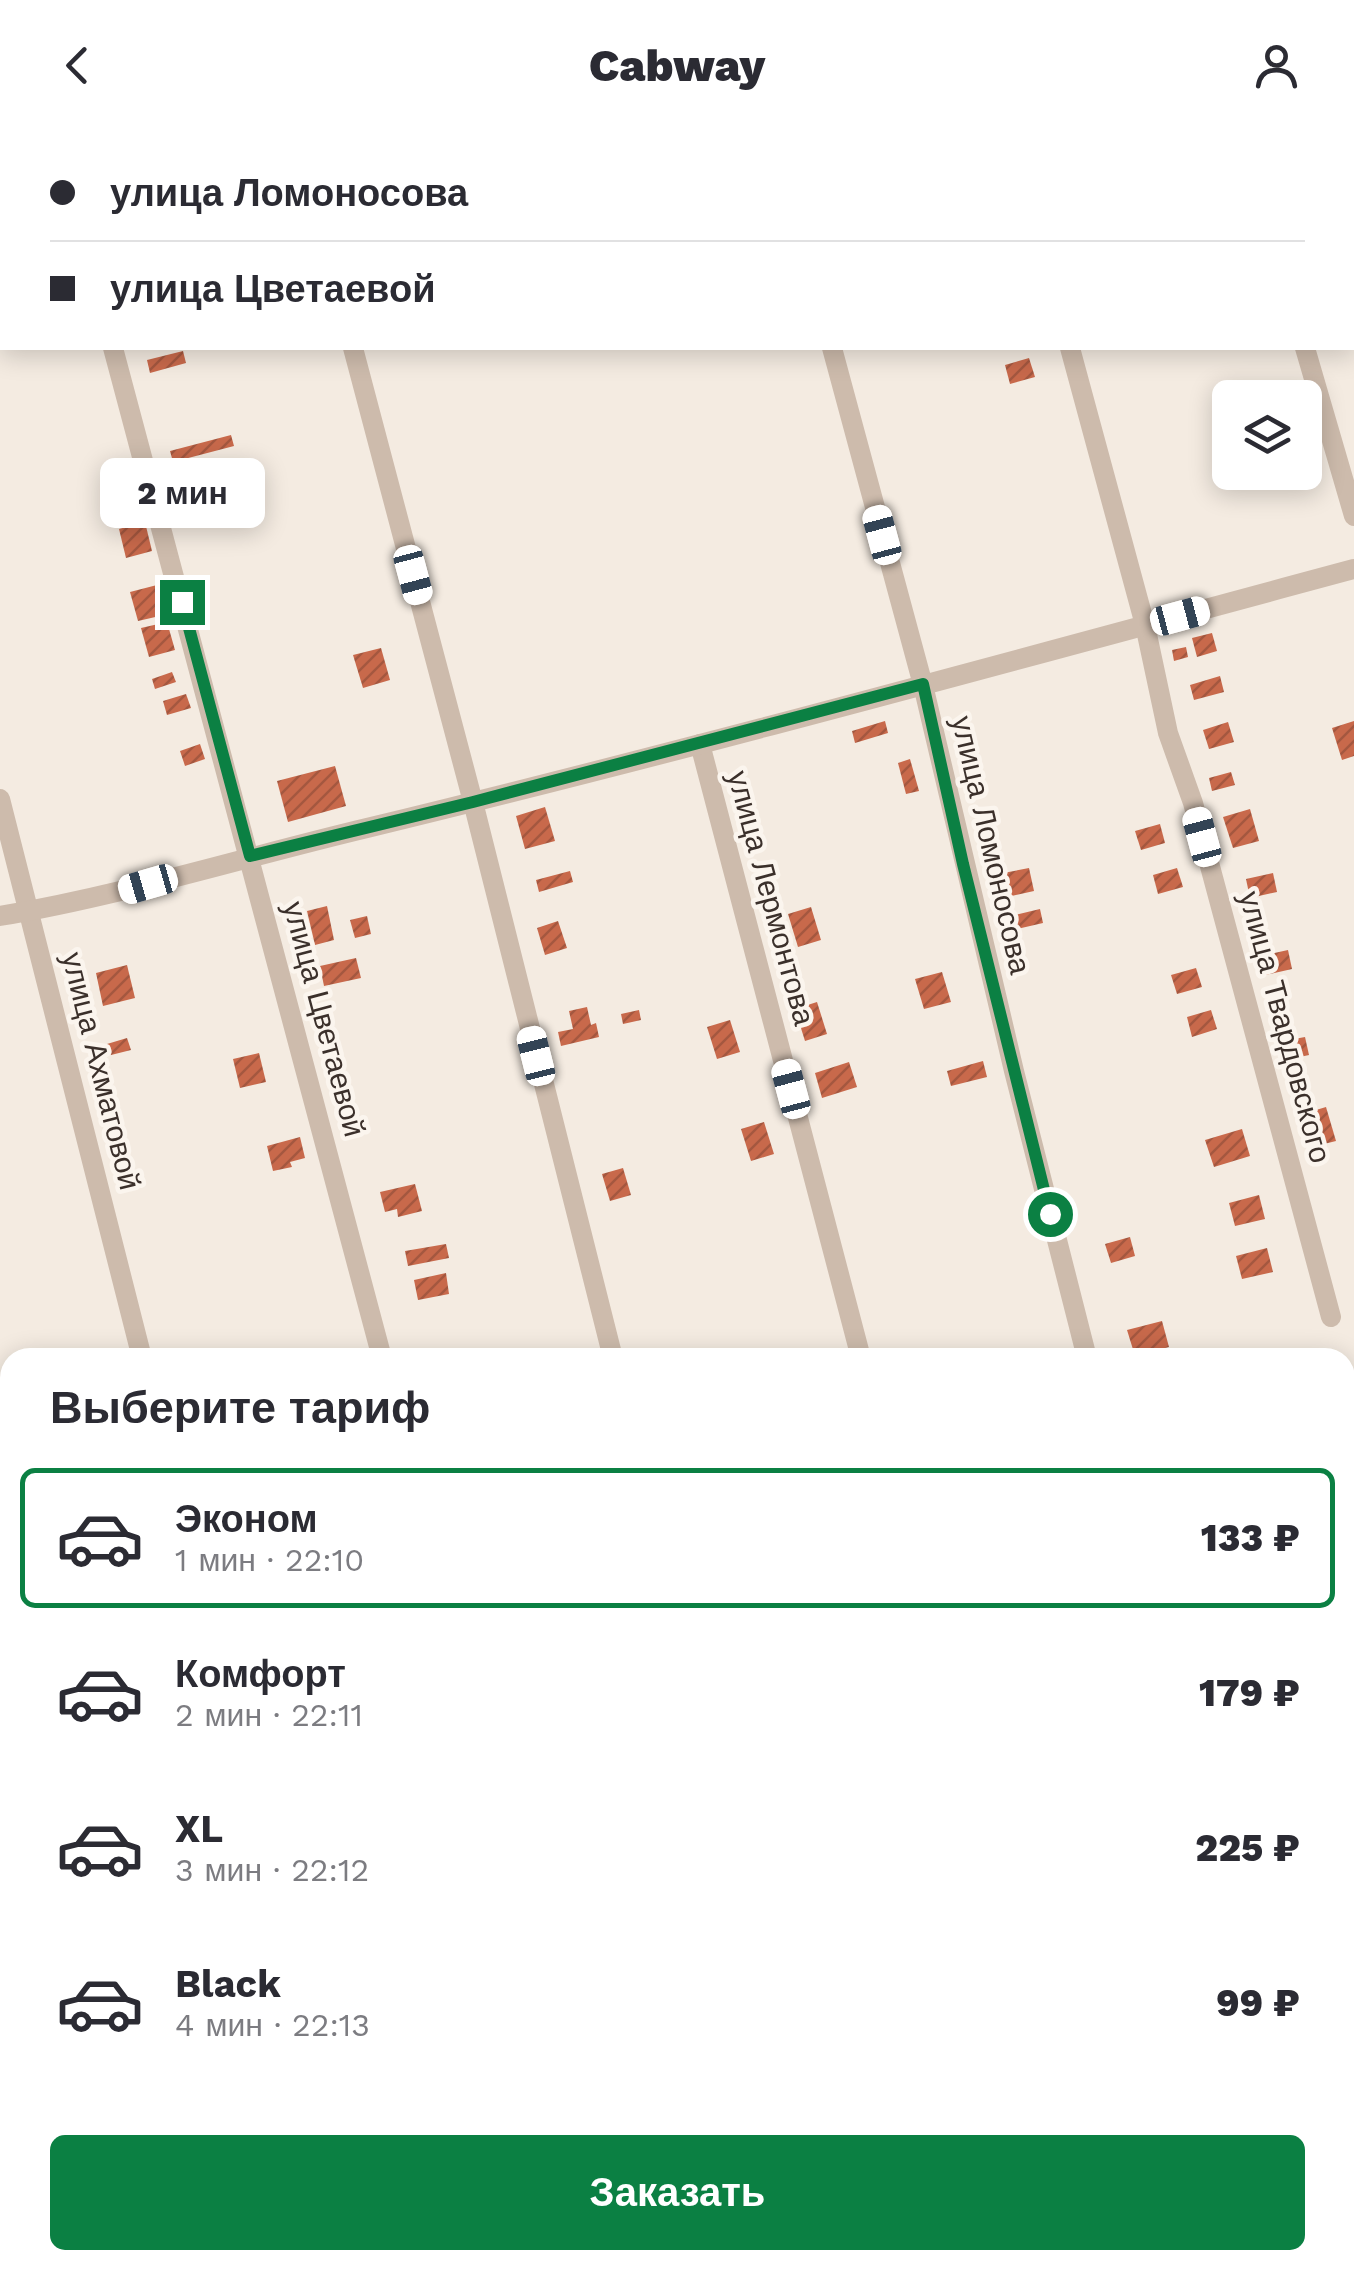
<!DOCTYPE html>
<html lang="ru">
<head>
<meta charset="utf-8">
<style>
	:root { --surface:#fff; --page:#f7f7f7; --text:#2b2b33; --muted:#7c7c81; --line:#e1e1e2; --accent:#0b8043 }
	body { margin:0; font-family:"Work Sans",sans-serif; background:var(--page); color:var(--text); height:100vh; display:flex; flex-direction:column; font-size:38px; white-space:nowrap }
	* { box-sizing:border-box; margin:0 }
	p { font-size:32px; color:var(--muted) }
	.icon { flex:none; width:55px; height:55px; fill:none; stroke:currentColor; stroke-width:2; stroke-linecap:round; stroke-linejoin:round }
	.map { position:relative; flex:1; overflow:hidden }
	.details { position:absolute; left:0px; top:1218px; width:1355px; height:922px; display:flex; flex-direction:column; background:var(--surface); border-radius:30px 30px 0 0; box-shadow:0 5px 25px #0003 }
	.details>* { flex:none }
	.hud { position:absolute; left:0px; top:0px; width:1355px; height:220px; box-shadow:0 5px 25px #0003; display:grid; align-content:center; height:220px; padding:0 50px; background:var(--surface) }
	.tools { position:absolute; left:1212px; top:250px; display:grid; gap:20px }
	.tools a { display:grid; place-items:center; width:110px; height:110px; border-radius:15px; background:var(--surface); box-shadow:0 5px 25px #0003; font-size:50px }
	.end { position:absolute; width:45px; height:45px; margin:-22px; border:12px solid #0b8043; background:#fff; box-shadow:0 0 0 5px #fff }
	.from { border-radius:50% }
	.bubble { position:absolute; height:70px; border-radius:15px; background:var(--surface); box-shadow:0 5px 25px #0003; font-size:32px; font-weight:800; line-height:70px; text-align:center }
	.car { position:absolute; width:30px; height:60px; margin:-30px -15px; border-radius:12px; box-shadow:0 0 8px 2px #0007; background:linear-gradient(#fff 24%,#345 0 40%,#fff 0 76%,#345 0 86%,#fff 0) }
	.hud b { display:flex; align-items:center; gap:35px; height:95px; font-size:38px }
	.hud b+b { border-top:2px solid var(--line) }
	.hud i { width:25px; height:25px; background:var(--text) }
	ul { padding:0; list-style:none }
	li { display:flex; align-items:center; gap:30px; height:140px; margin:0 20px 15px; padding:0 30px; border:5px solid transparent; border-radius:15px }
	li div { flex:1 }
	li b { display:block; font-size:38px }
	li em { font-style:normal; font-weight:800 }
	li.on { border-color:var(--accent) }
	li>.icon { width:90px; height:90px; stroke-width:1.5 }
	h2 { padding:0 50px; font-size:45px; line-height:120px }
	.cta { display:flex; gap:20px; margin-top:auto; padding:20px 50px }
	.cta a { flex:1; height:115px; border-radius:15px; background:var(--accent); color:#fff; font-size:40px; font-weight:800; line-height:115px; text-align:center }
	header { display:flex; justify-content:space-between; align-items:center; height:130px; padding:0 50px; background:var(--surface); font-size:45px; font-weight:800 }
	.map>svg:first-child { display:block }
	.building { fill:url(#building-hatch) }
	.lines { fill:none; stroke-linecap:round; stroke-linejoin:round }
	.minor { stroke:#cdbbac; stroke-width:20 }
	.route { stroke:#0b8043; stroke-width:12 }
	.labels { text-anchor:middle; stroke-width:9; stroke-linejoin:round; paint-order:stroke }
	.street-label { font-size:30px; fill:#3b302b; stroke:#fbf5ee }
</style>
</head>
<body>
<header><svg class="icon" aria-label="back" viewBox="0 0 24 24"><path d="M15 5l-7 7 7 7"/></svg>Cabway<svg class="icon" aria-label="person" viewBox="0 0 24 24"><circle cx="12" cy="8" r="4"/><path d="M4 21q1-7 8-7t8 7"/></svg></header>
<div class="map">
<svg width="1354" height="2139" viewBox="0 0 1354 2139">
	<defs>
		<pattern id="building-hatch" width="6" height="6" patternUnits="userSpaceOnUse" patternTransform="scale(2.5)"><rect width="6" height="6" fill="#c8694b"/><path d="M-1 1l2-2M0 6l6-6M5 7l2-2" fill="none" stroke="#a4573f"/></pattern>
	</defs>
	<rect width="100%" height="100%" fill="#f4ebe1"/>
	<g class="building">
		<polygon points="183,221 186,233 150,243 147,230"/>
		<polygon points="1029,228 1035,247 1010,254 1005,235"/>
		<polygon points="231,305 234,316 173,332 170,321"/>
		<polygon points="217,333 220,346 184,355 181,342"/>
		<polygon points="145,392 152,421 126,428 119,399"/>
		<polygon points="157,455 164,485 138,491 130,462"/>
		<polygon points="167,492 175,520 149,527 141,498"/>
		<polygon points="1212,503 1217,521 1197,527 1192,508"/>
		<polygon points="1186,517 1188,527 1174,531 1172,520"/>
		<polygon points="381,518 390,550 363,558 353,525"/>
		<polygon points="172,542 176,552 155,559 152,549"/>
		<polygon points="1220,546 1224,562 1194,570 1190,555"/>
		<polygon points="186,564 191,578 167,585 163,571"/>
		<polygon points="885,591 888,603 855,613 852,601"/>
		<polygon points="1354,591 1354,626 1342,630 1332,598"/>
		<polygon points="1228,592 1234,612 1209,619 1203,600"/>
		<polygon points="200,614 205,629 185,636 180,621"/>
		<polygon points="910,629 919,661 906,664 898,633"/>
		<polygon points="335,636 346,676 288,692 277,651"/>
		<polygon points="1231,642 1235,655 1212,661 1209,648"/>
		<polygon points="545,677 555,711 525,719 516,686"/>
		<polygon points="1250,679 1259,711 1233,718 1223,687"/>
		<polygon points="1160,694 1165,713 1141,720 1135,701"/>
		<polygon points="1029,738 1034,761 1003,768 998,744"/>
		<polygon points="1177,738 1183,757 1158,764 1153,745"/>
		<polygon points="570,741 573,752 539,762 536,750"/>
		<polygon points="1273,743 1277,762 1250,768 1246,749"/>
		<polygon points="327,776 334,810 315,815 307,781"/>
		<polygon points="811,777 821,810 798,817 788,784"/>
		<polygon points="1040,779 1043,793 1009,801 1006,787"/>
		<polygon points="367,786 371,804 355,808 350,790"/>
		<polygon points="558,791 567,818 545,825 537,798"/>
		<polygon points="1288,820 1292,839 1265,845 1261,826"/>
		<polygon points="356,828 361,848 324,856 320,836"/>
		<polygon points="127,835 135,868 103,876 96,843"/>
		<polygon points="1196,838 1202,857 1177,864 1171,845"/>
		<polygon points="942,842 951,872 924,879 915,849"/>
		<polygon points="817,872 827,904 805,911 795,879"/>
		<polygon points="587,877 591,895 596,893 599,907 561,916 558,902 573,899 569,881"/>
		<polygon points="639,880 641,890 623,894 621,884"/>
		<polygon points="1211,880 1217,899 1192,907 1187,887"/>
		<polygon points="730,890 740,922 717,929 707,897"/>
		<polygon points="1305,907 1309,925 1282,931 1278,912"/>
		<polygon points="127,908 131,920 111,925 107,914"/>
		<polygon points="259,923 266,952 240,958 233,929"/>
		<polygon points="983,931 987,947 951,956 947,941"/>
		<polygon points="849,932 857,957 822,968 815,943"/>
		<polygon points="1326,977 1336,1011 1316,1016 1306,983"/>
		<polygon points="764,992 774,1024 751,1031 741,999"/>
		<polygon points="1242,999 1250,1026 1214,1037 1205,1010"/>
		<polygon points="300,1007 305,1028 290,1032 292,1037 273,1041 267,1016"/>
		<polygon points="623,1038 631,1065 610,1071 602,1044"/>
		<polygon points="415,1054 422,1081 398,1087 397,1079 385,1082 380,1062"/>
		<polygon points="1259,1065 1265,1089 1235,1096 1229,1073"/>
		<polygon points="1130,1107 1135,1126 1111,1133 1105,1114"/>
		<polygon points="446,1114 449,1128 408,1136 405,1121"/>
		<polygon points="1267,1118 1273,1142 1242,1149 1236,1126"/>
		<polygon points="446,1143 449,1164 418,1170 414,1150"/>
		<polygon points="1162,1191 1169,1217 1135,1226 1127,1200"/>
	</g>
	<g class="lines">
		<g class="minor">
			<polyline points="55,0 55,2"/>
			<polyline points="777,0 777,2"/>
			<polyline points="1012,0 1013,2"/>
			<polyline points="1247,0 1247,2"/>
			<polyline points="113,218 382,1228"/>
			<polyline points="353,218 473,672 613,1228"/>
			<polyline points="832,218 923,555 1014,941 1087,1228"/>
			<polyline points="1070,218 1145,495 1168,603 1193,673 1331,1187"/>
			<polyline points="1305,218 1354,386"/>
			<polyline points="700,614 861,1228"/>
			<polyline points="0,669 142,1228"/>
			<path d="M0,786C124,765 245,727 367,698C698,618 1026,527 1354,439"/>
		</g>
	</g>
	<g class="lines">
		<polyline class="route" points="182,472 250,726 473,672 923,554 963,734 1050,1084"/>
	</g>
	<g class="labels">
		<g class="street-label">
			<text transform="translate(991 715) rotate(77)" y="10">улица Ломоносова</text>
			<text transform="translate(771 768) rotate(75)" y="10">улица Лермонтова</text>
			<text transform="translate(324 889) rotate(75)" y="10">улица Цветаевой</text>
			<text transform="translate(1285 897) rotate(75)" y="10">улица Твардовского</text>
			<text transform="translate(101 941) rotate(76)" y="10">улица Ахматовой</text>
		</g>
	</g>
</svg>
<div class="tools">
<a><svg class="icon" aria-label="layers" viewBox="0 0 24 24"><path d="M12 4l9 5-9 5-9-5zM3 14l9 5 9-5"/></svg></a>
</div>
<i class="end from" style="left:1050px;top:1084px"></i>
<i class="end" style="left:182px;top:472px"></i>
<div class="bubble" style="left:100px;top:328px;width:165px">2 мин</div>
<i class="car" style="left:882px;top:405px;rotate:345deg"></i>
<i class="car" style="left:413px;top:445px;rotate:165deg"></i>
<i class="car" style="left:1180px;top:486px;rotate:75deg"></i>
<i class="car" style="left:1202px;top:707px;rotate:345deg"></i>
<i class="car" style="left:148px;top:754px;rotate:254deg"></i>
<i class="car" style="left:536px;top:926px;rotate:346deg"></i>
<i class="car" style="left:791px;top:959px;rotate:345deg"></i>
<div class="hud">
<b><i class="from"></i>улица Ломоносова</b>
<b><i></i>улица Цветаевой</b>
</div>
<section class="details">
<h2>Выберите тариф</h2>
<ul>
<li class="on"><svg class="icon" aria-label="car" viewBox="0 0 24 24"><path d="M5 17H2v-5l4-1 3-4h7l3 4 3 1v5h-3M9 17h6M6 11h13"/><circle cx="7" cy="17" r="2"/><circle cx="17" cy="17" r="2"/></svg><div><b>Эконом</b><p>1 мин · 22:10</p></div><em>133 ₽</em></li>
<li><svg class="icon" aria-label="car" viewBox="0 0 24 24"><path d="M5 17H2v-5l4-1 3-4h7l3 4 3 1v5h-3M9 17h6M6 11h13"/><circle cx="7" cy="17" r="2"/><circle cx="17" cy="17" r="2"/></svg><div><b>Комфорт</b><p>2 мин · 22:11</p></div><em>179 ₽</em></li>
<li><svg class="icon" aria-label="car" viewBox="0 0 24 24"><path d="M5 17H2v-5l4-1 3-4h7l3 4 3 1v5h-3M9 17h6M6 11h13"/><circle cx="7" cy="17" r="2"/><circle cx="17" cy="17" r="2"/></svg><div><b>XL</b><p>3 мин · 22:12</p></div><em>225 ₽</em></li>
<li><svg class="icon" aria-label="car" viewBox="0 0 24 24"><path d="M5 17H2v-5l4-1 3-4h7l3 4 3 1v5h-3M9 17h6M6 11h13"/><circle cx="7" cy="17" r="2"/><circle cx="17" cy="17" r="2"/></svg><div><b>Black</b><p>4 мин · 22:13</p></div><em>99 ₽</em></li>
</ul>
<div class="cta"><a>Заказать</a></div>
</section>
</div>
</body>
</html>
